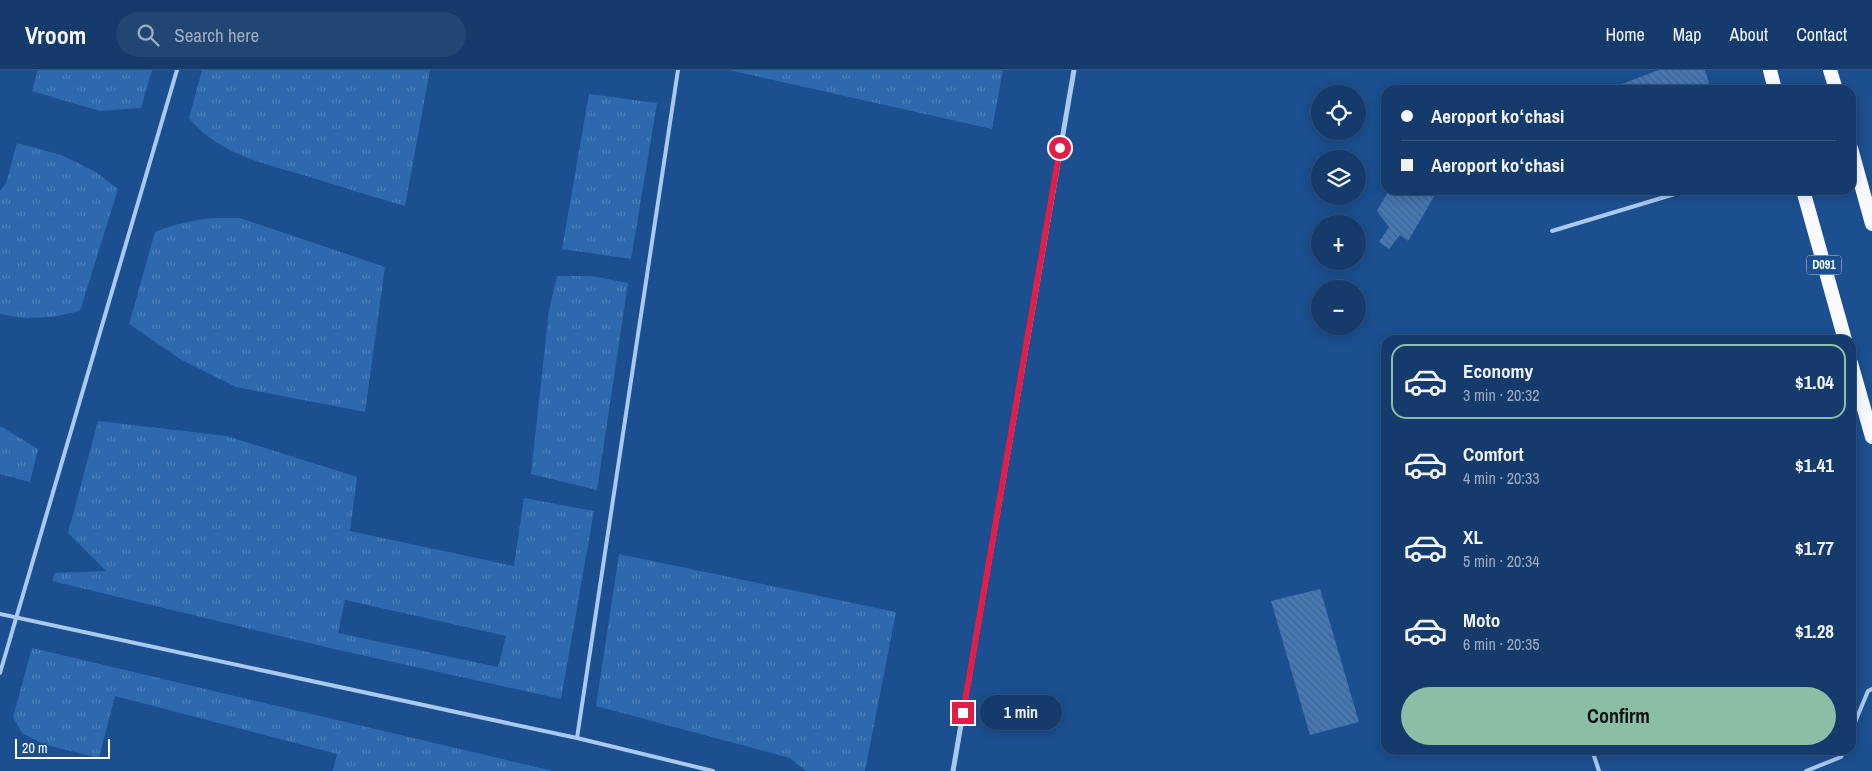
<!DOCTYPE html>
<html lang="en">
<head>
<meta charset="utf-8">
<style>
	:root { --surface:#143b6b; --page:#214673; --text:#f1f3f6; --muted:#9dadc1; --line:#33557e; --accent:#8abfa5 }
	body { margin:0; font-family:"Archivo Narrow",sans-serif; background:var(--page); color:var(--text); height:100vh; display:flex; flex-direction:column; font-size:19px; white-space:nowrap }
	* { box-sizing:border-box; margin:0 }
	p { font-size:16px; color:var(--muted) }
	.icon { flex:none; width:28px; height:28px; fill:none; stroke:currentColor; stroke-width:2; stroke-linecap:round; stroke-linejoin:round }
	.map { position:relative; flex:1; overflow:hidden }
	.details { position:absolute; left:1381px; top:265px; width:475px; height:420px; display:flex; flex-direction:column; background:var(--surface); border-radius:15px; box-shadow:0 2px 12px #0003,0 0 0 1px var(--line) }
	.details>* { flex:none }
	.banner { position:absolute; left:1381px; top:15px; width:475px; height:110px; border-radius:15px; box-shadow:0 2px 12px #0003,0 0 0 1px var(--line); display:grid; align-content:center; height:110px; padding:0 20px; background:var(--surface) }
	.buttons { position:absolute; left:1311px; top:15px; display:grid; gap:10px }
	.buttons a { display:grid; place-items:center; width:55px; height:55px; border-radius:50%; background:var(--surface); box-shadow:0 2px 12px #0003,0 0 0 1px var(--line); font-size:25px }
	.scale { position:absolute; left:15px; bottom:12px; width:95px; box-sizing:border-box; padding-left:5px; border:2px solid #fff; border-top:0; font-size:14px; line-height:18px; white-space:nowrap; color:#fff; -webkit-text-stroke:4px #1b4f8f; paint-order:stroke }
	.end { position:absolute; width:22px; height:22px; margin:-11px; border:6px solid #e11d48; background:#fff; box-shadow:0 0 0 2px #fff }
	.from { border-radius:50% }
	.bubble { position:absolute; height:35px; border-radius:18px; background:var(--surface); box-shadow:0 2px 12px #0003,0 0 0 1px var(--line); font-size:16px; font-weight:700; line-height:35px; text-align:center }
	.banner b { display:flex; align-items:center; gap:18px; height:48px; font-size:19px }
	.banner b+b { border-top:1px solid var(--line) }
	.banner i { width:12px; height:12px; background:var(--text) }
	ul { padding:9px 0 0; list-style:none }
	li { display:flex; align-items:center; gap:15px; height:75px; margin:0 10px 8px; padding:0 10px; border:2px solid transparent; border-radius:15px }
	li div { flex:1 }
	li b { display:block; font-size:19px }
	li em { font-style:normal; font-weight:700 }
	li.current { border-color:var(--accent) }
	li>.icon { width:45px; height:45px; stroke-width:1.5 }
	.cta { display:flex; gap:10px; margin-top:auto; padding:10px 20px }
	.cta a { flex:1; height:58px; border-radius:30px; background:var(--accent); color:#111; font-size:20px; font-weight:700; line-height:58px; text-align:center }
	header { display:flex; align-items:center; gap:30px; box-sizing:border-box; height:70px; padding:0 25px; background:var(--surface); border-bottom:1px solid var(--line) }
	header strong { font-size:24px }
	nav { display:flex; gap:28px; margin-inline-start:auto; font-size:18px }
	.search { width:350px; height:45px; background:var(--page); display:flex; align-items:center; gap:12px; box-sizing:border-box; padding:0 18px; border-radius:28px; color:var(--muted); font-size:19px }
	.map>svg:first-child { display:block }
	.grass { fill:url(#grass-tufts); fill-rule:evenodd }
	.building { fill:url(#building-back-hatch) }
	.lines { fill:none; stroke-linecap:round; stroke-linejoin:round }
	.service { stroke:#a9c9ee; stroke-width:4 }
	.minor { stroke:#a9c9ee; stroke-width:5 }
	.trunk { stroke:#f8faff; stroke-width:14 }
	.route { stroke:#e11d48; stroke-width:6 }
	.labels { text-anchor:middle; stroke-width:4; stroke-linejoin:round; paint-order:stroke }
	.shield { fill:#1b4f8f; stroke:#bbcadd; stroke-width:1 }
	.shield-label { font-size:12px; font-weight:bold; fill:#fff }
</style>
</head>
<body>
<header>
<strong>Vroom</strong>
<div class="search"><svg class="icon" aria-label="search" viewBox="0 0 24 24"><circle cx="10" cy="10" r="6"/><path d="M15 15l6 6"/></svg>Search here</div>
<nav><a>Home</a><a>Map</a><a>About</a><a>Contact</a></nav>
</header>
<div class="map">
<svg width="1872" height="701" viewBox="0 0 1872 701">
	<defs>
		<pattern id="grass-tufts" width="24" height="20" patternUnits="userSpaceOnUse" patternTransform="scale(1.25)"><rect width="24" height="20" fill="#2e69ad"/><path d="M3 7l-1-3M5 7V3M7 7l1-3M15 17l-1-3M17 17v-4M19 17l1-3" fill="none" stroke="#4d80b9"/></pattern>
		<pattern id="building-back-hatch" width="6" height="6" patternUnits="userSpaceOnUse" patternTransform="scale(1.25)"><rect width="6" height="6" fill="#4478b7"/><path d="M-1 5l2 2M0 0l6 6M5-1l2 2" fill="none" stroke="#486282"/></pattern>
	</defs>
	<rect width="100%" height="100%" fill="#1b4f8f"/>
	<g class="grass">
		<polygon points="38,0 152,0 141,38 100,41 32,21"/>
		<path d="M202,0H430L405,136C373,127 342,117 310,107C266,94 219,85 189,48Z"/>
		<polygon points="729,0 1003,0 992,59"/>
		<polygon points="589,24 657,33 631,189 562,179"/>
		<polygon points="17,73 61,85 96,102 118,119 80,241 52,247 22,248 0,244 0,121 6,113"/>
		<path d="M217,148H240L385,197L365,342L236,317L180,289L129,254L155,162C176,154 195,149 217,148Z"/>
		<polygon points="557,206 591,206 628,213 597,420 531,404 549,240"/>
		<path d="M98,351L227,366L357,407L350,461L514,496L524,428L594,441L561,629L334,579L52,511L55,503L106,501L68,463ZM345,530L506,566L498,597L338,563Z"/>
		<polygon points="0,356 38,379 30,412 0,404"/>
		<polygon points="619,484 896,542 865,701 806,701 790,688 596,636"/>
		<polygon points="32,578 553,701 333,701 337,684 115,626 99,688 43,674 22,663 13,647"/>
	</g>
	<g class="building">
		<polygon points="1659,0 1705,0 1711,20 1611,20 1611,18"/>
		<polygon points="1389,120 1438,120 1408,171 1400,165 1389,179 1379,172 1389,157 1377,141"/>
		<polygon points="1320,519 1359,652 1310,665 1271,531"/>
	</g>
	<g class="lines">
		<g class="service">
			<polyline points="1552,161 1688,120"/>
			<polyline points="0,544 577,668 713,701"/>
			<polyline points="0,603 177,0"/>
			<polyline points="1851,662 1868,621 1872,619"/>
			<polyline points="577,668 678,0"/>
			<polyline points="1592,680 1599,701"/>
			<polyline points="1806,701 1841,687 1844,680"/>
		</g>
		<polyline class="minor" points="953,701 1074,0"/>
		<g class="trunk">
			<polyline points="1770,0 1775,20"/>
			<polyline points="1830,0 1836,20"/>
			<polyline points="1851,78 1872,154"/>
			<polyline points="1803,120 1845,270"/>
			<polyline points="1851,293 1872,367"/>
		</g>
	</g>
	<g class="lines">
		<polyline class="route" points="963,643 1060,78"/>
	</g>
	<g class="labels">
		<rect class="shield" x="1806.5" y="185.5" width="35" height="19" rx="4"/>
		<g class="shield-label">
			<text x="1824" y="199">D091</text>
		</g>
	</g>
</svg>
<div class="buttons">
<a><svg class="icon" aria-label="locate" viewBox="0 0 24 24"><circle cx="12" cy="12" r="6"/><path d="M12 2v4M12 18v4M2 12h4M18 12h4"/></svg></a>
<a><svg class="icon" aria-label="layers" viewBox="0 0 24 24"><path d="M12 4l9 5-9 5-9-5zM3 14l9 5 9-5"/></svg></a>
<a>+</a>
<a>−</a>
</div>
<div class="scale">20 m</div>
<i class="end from" style="left:1060px;top:78px"></i>
<i class="end" style="left:963px;top:643px"></i>
<div class="bubble" style="left:980px;top:625px;width:82px">1 min</div>
<div class="banner">
<b><i class="from"></i>Aeroport koʻchasi</b>
<b><i></i>Aeroport koʻchasi</b>
</div>
<section class="details">
<ul>
<li class="current"><svg class="icon" aria-label="car" viewBox="0 0 24 24"><path d="M5 17H2v-5l4-1 3-4h7l3 4 3 1v5h-3M9 17h6M6 11h13"/><circle cx="7" cy="17" r="2"/><circle cx="17" cy="17" r="2"/></svg><div><b>Economy</b><p>3 min · 20:32</p></div><em>$1.04</em></li>
<li><svg class="icon" aria-label="car" viewBox="0 0 24 24"><path d="M5 17H2v-5l4-1 3-4h7l3 4 3 1v5h-3M9 17h6M6 11h13"/><circle cx="7" cy="17" r="2"/><circle cx="17" cy="17" r="2"/></svg><div><b>Comfort</b><p>4 min · 20:33</p></div><em>$1.41</em></li>
<li><svg class="icon" aria-label="car" viewBox="0 0 24 24"><path d="M5 17H2v-5l4-1 3-4h7l3 4 3 1v5h-3M9 17h6M6 11h13"/><circle cx="7" cy="17" r="2"/><circle cx="17" cy="17" r="2"/></svg><div><b>XL</b><p>5 min · 20:34</p></div><em>$1.77</em></li>
<li><svg class="icon" aria-label="car" viewBox="0 0 24 24"><path d="M5 17H2v-5l4-1 3-4h7l3 4 3 1v5h-3M9 17h6M6 11h13"/><circle cx="7" cy="17" r="2"/><circle cx="17" cy="17" r="2"/></svg><div><b>Moto</b><p>6 min · 20:35</p></div><em>$1.28</em></li>
</ul>
<div class="cta"><a>Confirm</a></div>
</section>
</div>
</body>
</html>
